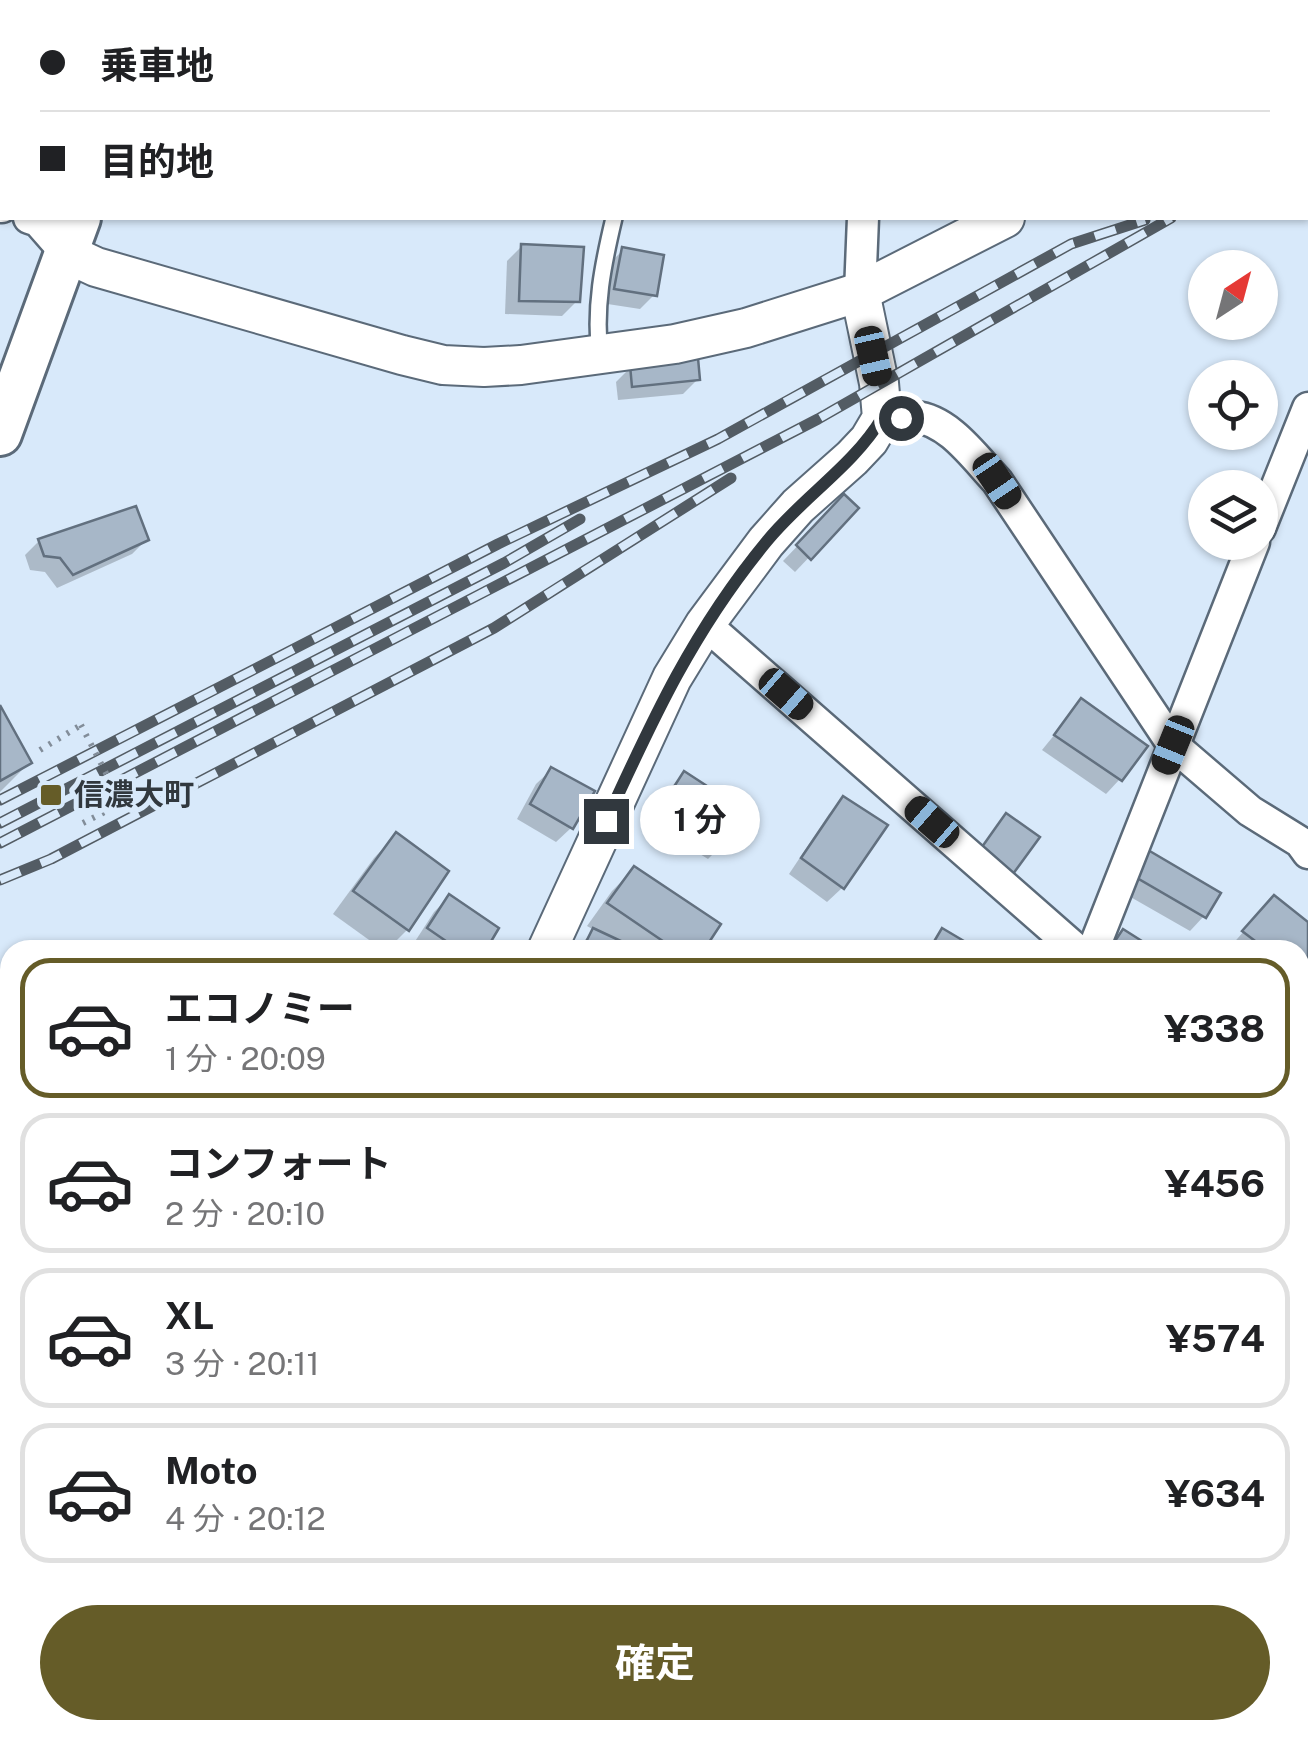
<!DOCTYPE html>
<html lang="ja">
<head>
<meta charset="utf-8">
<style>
	:root { --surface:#fff; --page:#f2f2f2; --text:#202124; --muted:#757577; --line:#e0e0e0; --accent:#655c28 }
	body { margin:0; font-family:"Public Sans","Noto Sans JP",sans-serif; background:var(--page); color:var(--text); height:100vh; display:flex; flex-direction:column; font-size:38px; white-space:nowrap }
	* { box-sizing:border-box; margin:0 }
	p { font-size:32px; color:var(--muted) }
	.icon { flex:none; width:55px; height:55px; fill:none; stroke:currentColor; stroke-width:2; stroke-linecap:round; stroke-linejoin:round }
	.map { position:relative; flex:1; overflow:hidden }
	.panel { position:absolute; left:0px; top:940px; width:1310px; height:800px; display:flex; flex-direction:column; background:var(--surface); border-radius:30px 30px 0 0; box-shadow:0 2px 8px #0004 }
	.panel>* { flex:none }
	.guide { position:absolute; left:0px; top:0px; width:1310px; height:220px; box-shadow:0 2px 8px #0004; display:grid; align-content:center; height:220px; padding:0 40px; background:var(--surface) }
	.needle { width:65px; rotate:36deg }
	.buttons { position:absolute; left:1188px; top:250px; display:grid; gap:20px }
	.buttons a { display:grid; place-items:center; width:90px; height:90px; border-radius:50%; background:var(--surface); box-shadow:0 2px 8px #0004; font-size:50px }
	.end { position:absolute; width:45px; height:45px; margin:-22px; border:12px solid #31383e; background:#fff; box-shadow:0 0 0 5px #fff }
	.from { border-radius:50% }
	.bubble { position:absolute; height:70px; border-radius:35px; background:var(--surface); box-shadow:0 2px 8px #0004; font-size:32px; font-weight:700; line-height:70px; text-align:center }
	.car { position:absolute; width:30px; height:60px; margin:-30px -15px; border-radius:12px; box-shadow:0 0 8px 2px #0007; background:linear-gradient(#222 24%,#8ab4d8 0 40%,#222 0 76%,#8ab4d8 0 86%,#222 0) }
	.guide b { display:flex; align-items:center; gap:35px; height:95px; font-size:38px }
	.guide b+b { border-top:2px solid var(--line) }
	.guide i { width:25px; height:25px; background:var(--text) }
	ul { padding:18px 0 0; list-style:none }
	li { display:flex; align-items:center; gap:30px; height:140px; margin:0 20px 15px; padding:0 20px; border:5px solid var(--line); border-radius:30px }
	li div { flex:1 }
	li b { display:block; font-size:38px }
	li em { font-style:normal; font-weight:700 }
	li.on { border-color:var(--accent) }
	li>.icon { width:90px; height:90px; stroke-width:1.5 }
	.cta { display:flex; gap:20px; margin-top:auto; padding:20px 40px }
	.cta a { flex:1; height:115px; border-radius:60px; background:var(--accent); color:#fff; font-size:40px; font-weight:700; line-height:115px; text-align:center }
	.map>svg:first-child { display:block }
	.shadow { fill:#0003 }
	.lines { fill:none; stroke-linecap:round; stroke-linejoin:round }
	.stream { stroke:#7cb1e6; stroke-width:10 }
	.building { fill:#a7b7c8; stroke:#62707f; stroke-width:2.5 }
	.service-casing { stroke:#5b6a79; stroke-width:20 }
	.minor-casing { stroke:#5b6a79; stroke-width:35 }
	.tertiary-casing { stroke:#5b6a79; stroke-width:42 }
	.secondary-casing { stroke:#5b6a79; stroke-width:48 }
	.primary-casing { stroke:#5b6a79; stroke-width:52 }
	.path { stroke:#828d99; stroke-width:6; stroke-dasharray:2.5 8; stroke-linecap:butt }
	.service { stroke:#fff; stroke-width:15 }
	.minor { stroke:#fff; stroke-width:30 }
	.tertiary { stroke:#fff; stroke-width:38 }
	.secondary { stroke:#fff; stroke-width:42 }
	.primary { stroke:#fff; stroke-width:48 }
	.rail-casing { stroke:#535c64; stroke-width:11 }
	.rail { stroke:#d8e9fa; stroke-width:8; stroke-dasharray:22; stroke-linecap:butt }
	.path-bridge { stroke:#828d99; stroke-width:6; stroke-dasharray:2.5 8; stroke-linecap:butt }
	.route { stroke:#31383e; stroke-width:12 }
	.poi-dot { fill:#655c28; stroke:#d8e9fa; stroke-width:4 }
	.labels { text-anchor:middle; stroke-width:10; stroke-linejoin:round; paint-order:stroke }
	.poi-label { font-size:30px; font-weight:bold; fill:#31383e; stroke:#d8e9fa; text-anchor:start }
</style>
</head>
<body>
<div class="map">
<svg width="1308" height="1740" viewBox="0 0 1308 1740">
	<rect width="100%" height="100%" fill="#d8e9fa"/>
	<g class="shadow">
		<polygon points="522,246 577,301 562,316 505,314 507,261"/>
		<polygon points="623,250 655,294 640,309 601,303 608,265"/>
		<polygon points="631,367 698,379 683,394 618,400 616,382"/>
		<polygon points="856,508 795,572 783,561 830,512"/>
		<polygon points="146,540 132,554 57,588 45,572 30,570 25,555 39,541"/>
		<polygon points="1082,701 1120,779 1106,794 1042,750"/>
		<polygon points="0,711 29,763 0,792"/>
		<polygon points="551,770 571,828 556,842 517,819 536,784"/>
		<polygon points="685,774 723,844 708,859 648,822 670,788"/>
		<polygon points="844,800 884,826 842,888 827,902 789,874 829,814"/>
		<polygon points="396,835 446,872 407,930 387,950 383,950 333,914 374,858"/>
		<polygon points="1134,868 1204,916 1190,931 1120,891"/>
		<polygon points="634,869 701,950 576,950 594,930 587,926 612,891"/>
		<polygon points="449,897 483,950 424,950 414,943 434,912"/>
		<polygon points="1260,913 1308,925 1308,965 1300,975 1300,950 1234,950 1230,947"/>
		<polygon points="1308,1301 1308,1318 1300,1312"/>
		<polygon points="1300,1324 1308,1331 1308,1394 1305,1397 1300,1393"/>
		<polygon points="1308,1432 1308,1492 1300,1503 1300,1440"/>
		<polygon points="1,1606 10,1628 10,1730 32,1730 18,1740 0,1740"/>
		<polygon points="421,1730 478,1730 472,1740 416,1740"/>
	</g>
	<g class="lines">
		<polyline class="stream" points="1295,1740 1308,1730"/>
	</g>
	<g class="building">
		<polygon points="521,244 584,247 580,302 519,301"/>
		<polygon points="622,247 664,255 657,296 614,289"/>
		<polygon points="698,358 700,380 632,387 630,365"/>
		<polygon points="844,494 859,508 811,560 796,545"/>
		<polygon points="136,506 149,540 73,575 60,558 44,556 38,539"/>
		<polygon points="1081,698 1148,746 1122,781 1054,735"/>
		<polygon points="0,705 32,763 0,781"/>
		<polygon points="551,767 595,791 573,829 530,804"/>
		<polygon points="684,771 747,812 725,846 661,807"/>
		<polygon points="843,796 888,825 844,889 801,858"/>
		<polygon points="1006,813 1040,837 1010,878 977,854"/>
		<polygon points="396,832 449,871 409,931 353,891"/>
		<polygon points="1148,850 1221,893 1206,918 1132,875"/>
		<polygon points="634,866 721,924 704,950 676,950 607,903"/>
		<polygon points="449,894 499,928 486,950 459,950 427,928"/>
		<polygon points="1274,895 1308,922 1308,969 1302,977 1300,950 1267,950 1242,931"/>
		<polygon points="593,928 640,950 582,950"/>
		<polygon points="942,928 979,950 929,950"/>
		<polygon points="1123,929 1156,950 1109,950"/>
		<polygon points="10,1226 10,1308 3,1318 0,1316 0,1240"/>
		<polygon points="1300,1321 1308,1327 1308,1373 1300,1367"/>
		<polygon points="10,1338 10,1428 0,1441 0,1351"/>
		<polygon points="2,1603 10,1622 10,1730 17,1730 0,1737"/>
		<polygon points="429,1730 480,1730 475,1740 424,1740"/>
	</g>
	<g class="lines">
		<g class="service-casing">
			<g id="service">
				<polyline points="417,0 418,2"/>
				<path d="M600,355C594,308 603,264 614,218"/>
				<polyline points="0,1228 10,1218"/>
				<polyline points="1300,1548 1308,1541"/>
				<polyline points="1065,1740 1079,1730"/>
			</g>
		</g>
		<g class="minor-casing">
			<g id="minor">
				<polyline points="940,2 941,0"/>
				<polyline points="0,206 2,207"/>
				<polyline points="29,218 38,221 66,253"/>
				<polyline points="860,292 863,218"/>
				<path d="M882,418C893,418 905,416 915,417C949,420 975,458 997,481L1173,745L1250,811L1300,842L1308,853"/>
				<polyline points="1260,528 1308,408"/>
				<polyline points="705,624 1077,950"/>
				<polyline points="1093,950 1254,542"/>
			</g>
		</g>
		<g class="tertiary-casing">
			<g id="tertiary">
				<polyline points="66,253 96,267 402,355 443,365 484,367 521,365 675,344 746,328 860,292 1005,218"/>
				<polyline points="547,950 672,678 705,624 766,542 798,506 852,458 869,440 882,418 879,383 860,292"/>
				<polyline points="1300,1037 1308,1027"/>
				<polyline points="0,1580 10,1576"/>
				<polyline points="187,1740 191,1730"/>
			</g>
		</g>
		<g class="secondary-casing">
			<g id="secondary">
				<polyline points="159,2 160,0"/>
				<polyline points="0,434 79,218"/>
			</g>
		</g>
		<g class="primary-casing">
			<g id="primary">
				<polyline points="1300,1146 1308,1153"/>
				<polyline points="748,1740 755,1730"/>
			</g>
		</g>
		<g class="path">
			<polyline points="40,750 81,725"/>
			<polyline points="83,823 158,785"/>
			<polyline points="1300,1687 1308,1681"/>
			<polyline points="1233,1740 1246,1730"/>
		</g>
		<use href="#service" class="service"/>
		<use href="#minor" class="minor"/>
		<use href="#tertiary" class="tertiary"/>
		<use href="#secondary" class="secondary"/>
		<use href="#primary" class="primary"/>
		<g class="rail-casing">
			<g id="rail">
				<polyline points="0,800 498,544 718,439 1071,244 1145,220"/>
				<polyline points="0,823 504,563 580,519"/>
				<polyline points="0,843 818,419 1171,218"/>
				<polyline points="0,880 51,859 494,628 731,478"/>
			</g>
		</g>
		<use href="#rail" class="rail"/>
		<polyline class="path-bridge" points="81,725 121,802"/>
	</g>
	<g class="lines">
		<path class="route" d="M606,821C653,718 694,629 767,541C803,497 853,466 882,418H901"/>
	</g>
	<rect class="poi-dot" x="39" y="783" width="24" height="24" rx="5"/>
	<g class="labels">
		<g class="poi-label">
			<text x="74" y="805">信濃大町</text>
		</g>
	</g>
</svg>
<div class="buttons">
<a><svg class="needle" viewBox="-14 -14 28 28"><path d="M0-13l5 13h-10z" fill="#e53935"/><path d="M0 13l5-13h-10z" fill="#757577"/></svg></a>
<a><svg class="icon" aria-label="locate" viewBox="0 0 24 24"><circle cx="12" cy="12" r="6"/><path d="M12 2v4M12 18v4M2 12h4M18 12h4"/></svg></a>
<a><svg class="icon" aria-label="layers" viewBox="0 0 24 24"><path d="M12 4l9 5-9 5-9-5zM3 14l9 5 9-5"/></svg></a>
</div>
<i class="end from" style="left:901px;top:418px"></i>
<i class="end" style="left:606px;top:821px"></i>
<div class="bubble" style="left:640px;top:785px;width:120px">1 分</div>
<i class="car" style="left:873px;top:356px;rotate:167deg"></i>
<i class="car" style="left:997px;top:481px;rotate:146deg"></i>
<i class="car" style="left:786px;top:694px;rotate:131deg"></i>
<i class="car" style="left:1173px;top:745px;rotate:202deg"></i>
<i class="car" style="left:932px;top:822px;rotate:311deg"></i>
<div class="guide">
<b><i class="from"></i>乗車地</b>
<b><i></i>目的地</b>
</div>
<section class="panel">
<ul>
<li class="on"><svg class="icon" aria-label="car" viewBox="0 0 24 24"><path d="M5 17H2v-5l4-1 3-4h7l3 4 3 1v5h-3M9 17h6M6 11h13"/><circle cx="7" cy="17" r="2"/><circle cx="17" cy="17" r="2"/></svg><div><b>エコノミー</b><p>1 分 · 20:09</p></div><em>¥338</em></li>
<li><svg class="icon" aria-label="car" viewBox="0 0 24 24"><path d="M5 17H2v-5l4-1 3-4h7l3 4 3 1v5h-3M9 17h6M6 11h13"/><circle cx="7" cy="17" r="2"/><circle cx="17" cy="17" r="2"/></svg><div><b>コンフォート</b><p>2 分 · 20:10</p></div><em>¥456</em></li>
<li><svg class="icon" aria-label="car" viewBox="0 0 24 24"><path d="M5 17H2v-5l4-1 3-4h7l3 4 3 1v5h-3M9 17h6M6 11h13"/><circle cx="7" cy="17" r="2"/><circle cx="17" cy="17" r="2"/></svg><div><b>XL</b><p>3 分 · 20:11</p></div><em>¥574</em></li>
<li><svg class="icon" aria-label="car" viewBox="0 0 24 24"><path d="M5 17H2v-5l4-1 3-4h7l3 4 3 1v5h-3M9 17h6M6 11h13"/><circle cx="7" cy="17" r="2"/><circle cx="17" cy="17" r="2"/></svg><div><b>Moto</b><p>4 分 · 20:12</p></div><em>¥634</em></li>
</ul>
<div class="cta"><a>確定</a></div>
</section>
</div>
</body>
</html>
